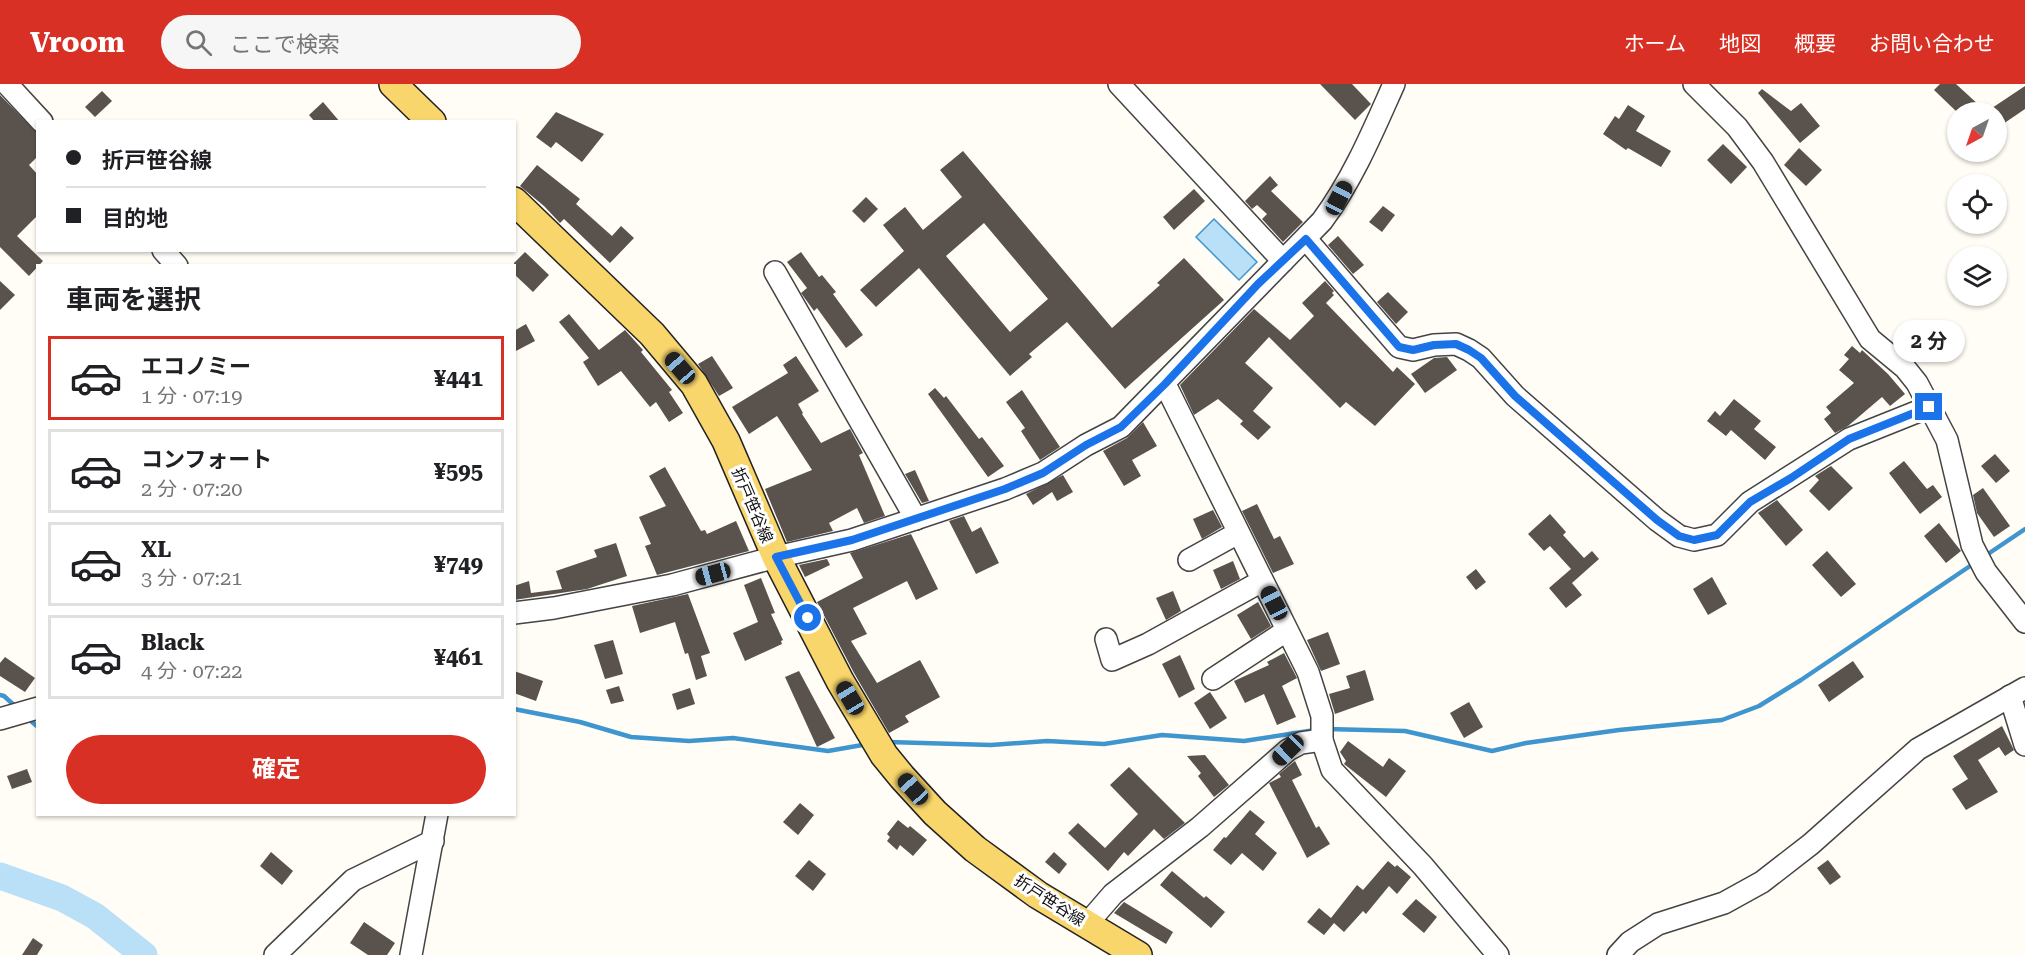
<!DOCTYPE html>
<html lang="ja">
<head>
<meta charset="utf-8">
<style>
	:root { --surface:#fff; --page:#f6f6f6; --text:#202124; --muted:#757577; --line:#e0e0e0; --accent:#d93025 }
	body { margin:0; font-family:"Roboto Serif","Noto Sans JP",serif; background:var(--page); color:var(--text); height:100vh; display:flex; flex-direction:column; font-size:22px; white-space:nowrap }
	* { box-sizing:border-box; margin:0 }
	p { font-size:20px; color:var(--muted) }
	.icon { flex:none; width:33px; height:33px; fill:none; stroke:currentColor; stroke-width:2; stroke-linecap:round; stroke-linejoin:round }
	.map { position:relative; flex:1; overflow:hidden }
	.panel { position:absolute; left:36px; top:180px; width:480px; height:552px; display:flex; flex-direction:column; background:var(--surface); border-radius:0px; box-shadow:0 2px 4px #0004 }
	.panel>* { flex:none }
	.hud { position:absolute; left:36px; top:36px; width:480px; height:132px; border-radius:0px; box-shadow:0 2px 4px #0004; display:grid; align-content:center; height:132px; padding:0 30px; background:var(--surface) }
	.needle { width:39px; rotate:220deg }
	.controls { position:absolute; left:1947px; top:18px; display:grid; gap:12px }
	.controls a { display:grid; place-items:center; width:60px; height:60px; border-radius:50%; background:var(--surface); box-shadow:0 2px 4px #0004; font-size:30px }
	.end { position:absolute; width:27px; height:27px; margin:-14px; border:8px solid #1a73e8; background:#fff; box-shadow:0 0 0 3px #fff }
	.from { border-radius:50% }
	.bubble { position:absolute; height:42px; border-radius:21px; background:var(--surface); box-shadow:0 2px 4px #0004; font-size:20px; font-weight:700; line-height:42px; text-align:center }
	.car { position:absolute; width:18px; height:36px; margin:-18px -9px; border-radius:8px; box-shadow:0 0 4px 2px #0007; background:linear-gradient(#222 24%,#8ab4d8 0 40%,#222 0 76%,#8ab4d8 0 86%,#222 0) }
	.hud b { display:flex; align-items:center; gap:21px; height:57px; font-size:22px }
	.hud b+b { border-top:2px solid var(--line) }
	.hud i { width:15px; height:15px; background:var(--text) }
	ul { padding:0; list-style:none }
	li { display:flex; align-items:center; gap:18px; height:84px; margin:0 12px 9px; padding:0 18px; border:3px solid var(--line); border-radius:0px }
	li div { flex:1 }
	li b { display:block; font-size:22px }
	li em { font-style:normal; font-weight:700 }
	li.selected { border-color:var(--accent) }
	li>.icon { width:54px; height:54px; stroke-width:1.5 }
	h2 { padding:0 30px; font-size:27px; line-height:72px }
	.primary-button { display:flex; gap:12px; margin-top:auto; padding:12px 30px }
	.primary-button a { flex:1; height:69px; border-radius:36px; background:var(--accent); color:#fff; font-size:24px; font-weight:700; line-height:69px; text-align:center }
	header { display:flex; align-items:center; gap:36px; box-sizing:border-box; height:84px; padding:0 30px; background:var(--accent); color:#fff }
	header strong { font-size:28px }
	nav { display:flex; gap:33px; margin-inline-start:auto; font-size:21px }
	.search { width:420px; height:54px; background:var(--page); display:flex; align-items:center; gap:15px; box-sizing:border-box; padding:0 21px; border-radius:33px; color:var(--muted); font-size:22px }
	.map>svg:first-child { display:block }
	.water { fill:#b9e0f7; stroke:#3f96cf; stroke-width:1.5 }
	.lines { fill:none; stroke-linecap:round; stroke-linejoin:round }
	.stream { stroke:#3f96cf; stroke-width:4.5 }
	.river { stroke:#b9e0f7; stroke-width:27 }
	.building { fill:#5a524d; fill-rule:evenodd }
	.minor-casing { stroke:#444; stroke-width:24 }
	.major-casing { stroke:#222; stroke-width:30 }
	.minor { stroke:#fff; stroke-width:21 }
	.major { stroke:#f9d66b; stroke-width:27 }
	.route { stroke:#1a73e8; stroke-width:8 }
	.labels { text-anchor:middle; stroke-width:6; stroke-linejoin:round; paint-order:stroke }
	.street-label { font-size:16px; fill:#111; stroke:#fff }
</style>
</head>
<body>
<header>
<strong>Vroom</strong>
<div class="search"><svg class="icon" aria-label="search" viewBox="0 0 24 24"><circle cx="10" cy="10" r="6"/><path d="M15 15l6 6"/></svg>ここで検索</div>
<nav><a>ホーム</a><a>地図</a><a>概要</a><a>お問い合わせ</a></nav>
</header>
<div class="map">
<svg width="2025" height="871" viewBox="0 0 2025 871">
	<rect width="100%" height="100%" fill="#fffdf5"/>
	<polygon class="water" points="1214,135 1257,178 1239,196 1196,153"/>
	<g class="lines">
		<g class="stream">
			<polyline points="1985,472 2025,445"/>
			<polyline points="0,611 4,612 16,623"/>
			<polyline points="514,625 580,638 631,653 689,657 733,654 828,667 868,660"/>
			<polyline points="26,633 38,643"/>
			<polyline points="1327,645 1405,647 1492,667 1526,659 1619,646 1722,636 1759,622 1801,596 1976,478"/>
			<polyline points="888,658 991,661 1047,657 1104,660 1162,651 1244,657 1315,646"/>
		</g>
		<polyline class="river" points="0,792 62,814 95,832 144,871"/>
	</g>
	<g class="building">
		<polygon points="1320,0 1352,0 1371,20 1355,36"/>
		<polygon points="1940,0 1956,0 1980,22 1974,28 1958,29 1934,6"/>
		<polygon points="2025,2 2025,25 2003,40 1992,24"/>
		<polygon points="1762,5 1791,27 1801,19 1820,42 1800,59 1758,9"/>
		<polygon points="102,7 112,17 95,33 85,23"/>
		<polygon points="0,11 38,50 38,72 29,81 38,91 38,131 17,152 43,177 29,192 0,163"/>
		<polygon points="323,18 340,38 315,38 309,31"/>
		<polygon points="1628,21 1645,32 1636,47 1671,67 1661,83 1628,64 1626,66 1603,50 1615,32 1619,35"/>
		<polygon points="556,28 604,50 582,78 556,58 551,64 536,53"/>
		<polygon points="1723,60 1747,83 1731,100 1707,76"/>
		<polygon points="1799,64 1822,86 1806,102 1784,81"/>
		<path d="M963,67L1112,244L1160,201L1157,199L1184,174L1224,216L1125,305L1067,238L1029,270L1032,273L1010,292L919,184L876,223L860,206L904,167L883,141L905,123L923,146L962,113L940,86ZM984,139L1048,215L1010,248L946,172Z"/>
		<polygon points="537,81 580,115 576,120 612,152 621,142 634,154 610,179 564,135 560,139 544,122 520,102"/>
		<polygon points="1270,92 1278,101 1271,107 1303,138 1283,158 1262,135 1267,130 1257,121 1252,125 1245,117"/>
		<polygon points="1194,105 1205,117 1174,146 1163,133"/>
		<polygon points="866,113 878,125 864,139 852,127"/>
		<polygon points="1383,122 1395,131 1382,148 1369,138"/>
		<polygon points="1338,152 1364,181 1353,190 1328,161"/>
		<polygon points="525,168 549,191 533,208 514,190 514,179"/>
		<polygon points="801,168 819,193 822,191 836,208 833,210 863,251 846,264 817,224 814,227 801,209 807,204 787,178"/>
		<polygon points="0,197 15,211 0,226"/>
		<polygon points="1325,197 1334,207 1332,209 1334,211 1326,219 1393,288 1397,283 1415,300 1375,342 1346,318 1340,324 1269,253 1245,279 1273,304 1253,327 1271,343 1258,356 1240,340 1243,337 1218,315 1194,331 1180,301 1254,225 1290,256 1314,232 1302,219"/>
		<polygon points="1388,208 1408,228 1396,240 1377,218"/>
		<polygon points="569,230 599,266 625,246 643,266 641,268 672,306 669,308 683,329 669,338 656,318 650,323 621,287 598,302 583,278 589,274 559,238"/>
		<polygon points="526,240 535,257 514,268 514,247"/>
		<polygon points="1852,262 1860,269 1862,266 1888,290 1905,310 1890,322 1882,313 1848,342 1835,349 1824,335 1831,329 1826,323 1854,299 1839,286 1849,275 1844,271"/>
		<polygon points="712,272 733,304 719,312 698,280"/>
		<polygon points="796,272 819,307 798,320 803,329 802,330 821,359 850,345 863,369 859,371 885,432 864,439 857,424 829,439 833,447 787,458 765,405 812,386 777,332 749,350 732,323 788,289 783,281"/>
		<polygon points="1447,273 1457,286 1425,309 1411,290 1434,274"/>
		<polygon points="935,304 944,314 946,312 979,355 982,353 1004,382 988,393 928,310"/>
		<polygon points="1022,306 1060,363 1040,376 1021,347 1025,344 1006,318"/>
		<polygon points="1734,315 1761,337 1754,345 1776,363 1765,376 1731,346 1726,352 1707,337 1715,327 1720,332"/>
		<polygon points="1143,338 1157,362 1132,376 1141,392 1124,402 1103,367 1127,354"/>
		<polygon points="1995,370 2010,387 1996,399 1981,382"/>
		<polygon points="1904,377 1927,405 1933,401 1942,413 1920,430 1889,389"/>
		<polygon points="1831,382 1853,404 1829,427 1809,407 1819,396 1815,392"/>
		<polygon points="665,383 701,447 705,446 707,450 736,437 749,467 657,491 645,462 651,460 639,433 666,422 649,392"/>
		<polygon points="915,386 929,417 922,419 905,390"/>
		<polygon points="1063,391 1073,408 1057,417 1052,408 1033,421 1026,410"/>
		<polygon points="1983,404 2010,442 1994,453 1977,429 1973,411"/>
		<polygon points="1777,416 1803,446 1786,462 1758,429"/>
		<polygon points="1257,420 1274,455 1280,452 1294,480 1273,489 1242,427"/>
		<polygon points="1213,426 1222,443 1202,455 1193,435"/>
		<polygon points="1550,430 1566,448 1563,451 1584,474 1592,467 1599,475 1572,499 1582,511 1566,524 1549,504 1571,485 1550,462 1544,467 1528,450"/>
		<polygon points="964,432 972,448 981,443 999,479 976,490 949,437"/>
		<polygon points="1939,439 1961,467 1946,479 1924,452"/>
		<polygon points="911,450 938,505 916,516 907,497 853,524 867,550 851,557 877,599 920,576 940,613 905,632 909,638 889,649 854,589 817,518 863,494 850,469"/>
		<polygon points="616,459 627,492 587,505 514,516 514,502 529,497 531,509 562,505 556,487 597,473 594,466"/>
		<polygon points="1827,467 1856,500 1841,513 1812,481"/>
		<polygon points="827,475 830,481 805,493 799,481"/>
		<polygon points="1233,477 1240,495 1221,505 1213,486"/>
		<polygon points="1476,485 1486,498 1476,506 1466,493"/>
		<polygon points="1712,493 1727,520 1708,531 1693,505"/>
		<polygon points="761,494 775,529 771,530 783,556 781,557 782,560 745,577 733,549 758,538 744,501"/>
		<polygon points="1173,507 1181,527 1166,536 1156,514"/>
		<polygon points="688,510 710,569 701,572 707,592 696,596 688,569 685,570 675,538 640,549 632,522"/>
		<polygon points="1258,518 1271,542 1251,555 1237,531"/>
		<polygon points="1328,548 1340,580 1321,587 1307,556"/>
		<polygon points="613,556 623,590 605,595 594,561"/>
		<polygon points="1284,569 1297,594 1282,602 1296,633 1277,641 1264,610 1245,619 1234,597 1269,581 1267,578"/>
		<polygon points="1180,571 1195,605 1179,614 1162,580"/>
		<polygon points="5,573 35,594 25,608 0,592 0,579"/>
		<polygon points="1853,577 1864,593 1829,618 1818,601"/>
		<polygon points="1365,586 1374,616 1335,630 1329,610 1350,604 1346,592"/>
		<polygon points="514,587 543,597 536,617 514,609"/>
		<polygon points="799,587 835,654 817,663 785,593"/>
		<polygon points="619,602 624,617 611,620 606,606"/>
		<polygon points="690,604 695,620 677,626 672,610"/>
		<polygon points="1210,608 1227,634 1210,645 1194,619"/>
		<polygon points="1469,618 1483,643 1464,654 1450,629"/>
		<polygon points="2002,642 2014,666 2005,672 1999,663 1978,676 1998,708 1966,726 1952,705 1968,695 1953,672"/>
		<polygon points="1348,657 1383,683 1389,674 1406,687 1386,713 1344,680 1346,677 1340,668"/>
		<polygon points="1205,671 1229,701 1214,713 1198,692 1201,689 1187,672"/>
		<polygon points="1295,677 1302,691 1292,696 1316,744 1319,742 1330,760 1307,774 1269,699 1281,693 1279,690"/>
		<polygon points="1129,683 1185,739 1164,755 1154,745 1128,772 1124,768 1108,787 1068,749 1078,739 1105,764 1138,730 1110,701"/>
		<polygon points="27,685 32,698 12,705 7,692"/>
		<polygon points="800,719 814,731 798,751 783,738"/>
		<polygon points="1250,726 1265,738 1255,750 1277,769 1263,787 1242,769 1231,781 1213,766 1224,753 1226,754"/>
		<polygon points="898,736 908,744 910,742 927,756 913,772 900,761 897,766 887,757 890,753 887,750"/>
		<polygon points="271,768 293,787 282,801 260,782"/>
		<polygon points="1054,768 1067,780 1059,790 1045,778"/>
		<polygon points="809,776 826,790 813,807 795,792"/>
		<polygon points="1828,776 1841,793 1830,801 1817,784"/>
		<polygon points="1388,777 1395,783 1397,781 1411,793 1397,810 1389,802 1366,830 1363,827 1344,848 1334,839 1324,851 1307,838 1319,824 1331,834 1357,801 1363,806"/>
		<polygon points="1172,787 1204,814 1206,812 1225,828 1211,844 1160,801"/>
		<polygon points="1416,815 1437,833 1424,849 1402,830"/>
		<polygon points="1124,818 1173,848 1166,860 1114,829"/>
		<polygon points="364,838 395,859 387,871 368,871 350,859"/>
		<polygon points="33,854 43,861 37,871 22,871"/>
	</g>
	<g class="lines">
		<g class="minor-casing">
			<g id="minor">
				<polyline points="7,0 42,38"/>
				<polyline points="1119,0 1283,177"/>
				<polyline points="1694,0 1737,43 1763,78 1870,255 1905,284 1917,299 1947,356 1972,461 1986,488 2025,538"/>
				<polyline points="1306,155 1399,263 1413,266 1434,261 1456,260 1469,266 1481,274 1515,312 1657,436 1679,452 1694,456 1717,451 1750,418 1849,355 1929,323"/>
				<polyline points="163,166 177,182"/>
				<polyline points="775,188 916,435"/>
				<polyline points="1165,300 1308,588 1322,632 1322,656 1332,686 1423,782 1498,871"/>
				<polyline points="1189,476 1238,449"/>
				<path d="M514,529L554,524L672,501L776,473L852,456L1005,405L1043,389L1086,361L1121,343L1322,137C1353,95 1373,47 1394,0"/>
				<polyline points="1106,555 1112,576 1148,560 1262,497"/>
				<polyline points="1213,595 1286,547"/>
				<polyline points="2010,612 2025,661"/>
				<polyline points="0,635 38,624"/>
				<polyline points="1087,840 1113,810 1200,743 1288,666 1301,659 1322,656"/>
				<polyline points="275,871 353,796 433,757"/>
				<polyline points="411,871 437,730"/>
				<polyline points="1618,871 1630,858 1658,840 1724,819 1762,798 1811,760 1918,665 2025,604"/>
			</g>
		</g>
		<g class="major-casing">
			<g id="major">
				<polyline points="393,0 432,38"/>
				<polyline points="514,117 652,250 694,300 726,357 776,473 840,597 884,671 902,693 935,729 975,765 1038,811 1138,871"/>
			</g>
		</g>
		<use href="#minor" class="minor"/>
		<use href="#major" class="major"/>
	</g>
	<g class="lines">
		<polyline class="route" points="808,534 776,473 852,456 1005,405 1043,389 1086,361 1121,343 1165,300 1258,200 1306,155 1399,263 1413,266 1434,261 1456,260 1469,266 1481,274 1515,312 1657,436 1679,452 1694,456 1717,451 1750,418 1791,394 1849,355 1929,323"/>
	</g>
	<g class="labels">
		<g class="street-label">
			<text transform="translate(753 421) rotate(67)" y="6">折戸笹谷線</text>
			<text transform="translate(1050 816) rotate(33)" y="6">折戸笹谷線</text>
		</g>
	</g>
</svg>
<div class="controls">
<a><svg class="needle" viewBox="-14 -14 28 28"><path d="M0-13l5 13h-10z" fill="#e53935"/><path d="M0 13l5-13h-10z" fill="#757577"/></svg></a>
<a><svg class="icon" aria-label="locate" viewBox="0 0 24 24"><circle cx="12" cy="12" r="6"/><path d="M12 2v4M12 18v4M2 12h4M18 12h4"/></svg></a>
<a><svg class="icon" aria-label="layers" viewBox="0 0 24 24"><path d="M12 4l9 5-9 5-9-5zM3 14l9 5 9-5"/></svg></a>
</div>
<i class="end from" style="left:808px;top:534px"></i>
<i class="end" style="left:1929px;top:323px"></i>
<div class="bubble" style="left:1893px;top:236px;width:72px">2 分</div>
<i class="car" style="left:1339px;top:114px;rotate:28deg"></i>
<i class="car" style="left:680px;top:284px;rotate:319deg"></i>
<i class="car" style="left:713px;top:490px;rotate:255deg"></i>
<i class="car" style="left:1274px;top:519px;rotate:332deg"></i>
<i class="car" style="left:850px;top:614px;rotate:329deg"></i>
<i class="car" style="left:1288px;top:666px;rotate:226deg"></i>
<i class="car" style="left:913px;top:705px;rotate:318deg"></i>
<div class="hud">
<b><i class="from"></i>折戸笹谷線</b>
<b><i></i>目的地</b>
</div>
<section class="panel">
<h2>車両を選択</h2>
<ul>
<li class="selected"><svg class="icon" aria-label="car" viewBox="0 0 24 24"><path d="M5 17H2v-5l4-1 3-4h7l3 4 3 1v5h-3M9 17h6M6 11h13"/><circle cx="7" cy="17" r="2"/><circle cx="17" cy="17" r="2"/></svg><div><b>エコノミー</b><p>1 分 · 07:19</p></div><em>¥441</em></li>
<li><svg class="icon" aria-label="car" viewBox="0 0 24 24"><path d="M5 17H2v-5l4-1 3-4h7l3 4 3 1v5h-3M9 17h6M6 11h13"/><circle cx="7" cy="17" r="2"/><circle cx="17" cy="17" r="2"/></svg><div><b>コンフォート</b><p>2 分 · 07:20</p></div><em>¥595</em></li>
<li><svg class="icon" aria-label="car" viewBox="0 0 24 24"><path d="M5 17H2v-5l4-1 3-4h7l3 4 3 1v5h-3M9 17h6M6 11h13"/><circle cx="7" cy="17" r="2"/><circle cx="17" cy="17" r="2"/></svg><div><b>XL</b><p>3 分 · 07:21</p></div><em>¥749</em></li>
<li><svg class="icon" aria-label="car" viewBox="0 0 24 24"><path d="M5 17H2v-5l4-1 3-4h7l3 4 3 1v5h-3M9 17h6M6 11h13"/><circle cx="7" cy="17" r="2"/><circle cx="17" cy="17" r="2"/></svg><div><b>Black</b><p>4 分 · 07:22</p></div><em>¥461</em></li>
</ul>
<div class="primary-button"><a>確定</a></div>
</section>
</div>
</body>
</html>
